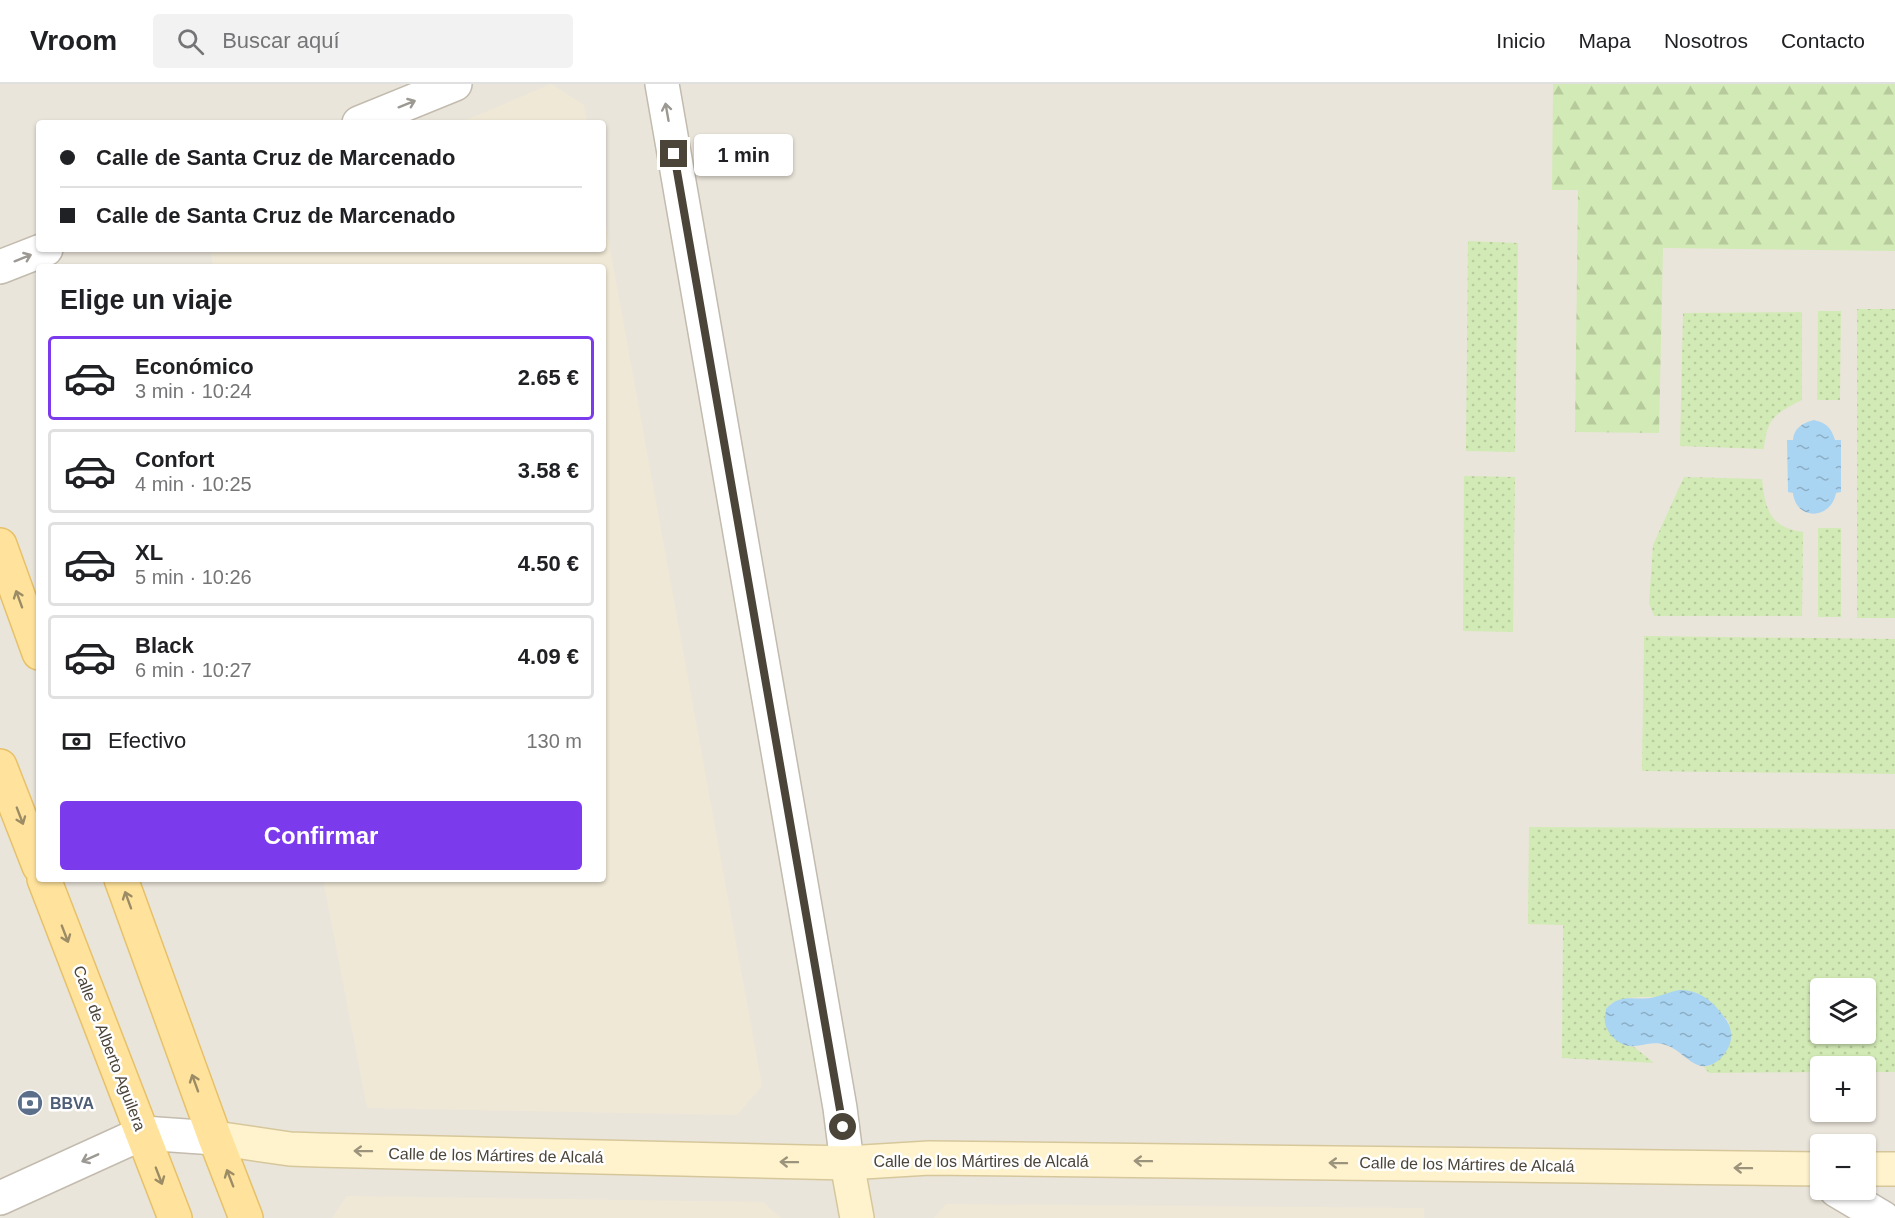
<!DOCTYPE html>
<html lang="es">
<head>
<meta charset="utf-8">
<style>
	:root { --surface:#fff; --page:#f2f2f2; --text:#202124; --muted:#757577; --line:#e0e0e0; --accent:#7c3aed }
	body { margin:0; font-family:Helvetica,sans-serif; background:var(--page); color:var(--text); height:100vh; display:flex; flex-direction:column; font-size:22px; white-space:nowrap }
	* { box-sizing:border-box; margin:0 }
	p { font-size:20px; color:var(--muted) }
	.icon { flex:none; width:33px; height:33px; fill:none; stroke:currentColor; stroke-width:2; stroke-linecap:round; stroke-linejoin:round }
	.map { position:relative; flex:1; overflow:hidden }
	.sheet { position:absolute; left:36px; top:180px; width:570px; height:618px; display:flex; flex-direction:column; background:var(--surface); border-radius:6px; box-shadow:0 2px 4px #0004 }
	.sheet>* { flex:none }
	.hud { position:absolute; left:36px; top:36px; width:570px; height:132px; border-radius:6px; box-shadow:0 2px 4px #0004; display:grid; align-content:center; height:132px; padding:0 24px; background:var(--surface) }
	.fabs { position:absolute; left:1810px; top:894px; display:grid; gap:12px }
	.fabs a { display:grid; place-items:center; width:66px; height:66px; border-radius:6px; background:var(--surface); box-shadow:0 2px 4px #0004; font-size:30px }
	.end { position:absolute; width:27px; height:27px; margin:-14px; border:8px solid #4b4439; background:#fff; box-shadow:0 0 0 3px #fff }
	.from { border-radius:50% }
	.bubble { position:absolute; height:42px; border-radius:6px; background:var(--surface); box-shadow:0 2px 4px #0004; font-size:20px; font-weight:800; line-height:42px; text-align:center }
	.hud b { display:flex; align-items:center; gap:21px; height:57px; font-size:22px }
	.hud b+b { border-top:2px solid var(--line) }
	.hud i { width:15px; height:15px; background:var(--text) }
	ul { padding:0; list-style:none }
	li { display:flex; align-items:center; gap:18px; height:84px; margin:0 12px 9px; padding:0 12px; border:3px solid var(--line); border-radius:6px }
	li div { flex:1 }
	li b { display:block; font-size:22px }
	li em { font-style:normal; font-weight:800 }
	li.active { border-color:var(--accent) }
	li>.icon { width:54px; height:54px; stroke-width:1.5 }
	h2 { padding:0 24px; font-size:27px; line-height:72px }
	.pay { display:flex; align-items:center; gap:15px; height:66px; padding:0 24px; font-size:22px }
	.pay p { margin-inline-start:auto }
	.button { display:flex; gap:12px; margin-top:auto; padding:12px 24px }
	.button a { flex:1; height:69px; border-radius:6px; background:var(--accent); color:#fff; font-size:24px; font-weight:800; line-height:69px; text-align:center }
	header { display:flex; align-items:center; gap:36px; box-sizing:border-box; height:84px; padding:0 30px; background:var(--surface); border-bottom:2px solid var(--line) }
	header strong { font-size:28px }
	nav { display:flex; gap:33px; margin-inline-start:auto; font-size:21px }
	.search { width:420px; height:54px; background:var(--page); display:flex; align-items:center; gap:15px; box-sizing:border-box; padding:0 21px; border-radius:6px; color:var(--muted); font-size:22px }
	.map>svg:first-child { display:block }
	.residential { fill:#eae5da; fill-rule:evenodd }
	.education { fill:#efe8d6 }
	.grass { fill:url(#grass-dots); fill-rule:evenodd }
	.forest { fill:url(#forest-firs) }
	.water { fill:url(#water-ripples) }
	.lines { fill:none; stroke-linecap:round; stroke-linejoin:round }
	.street-casing { stroke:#c2bbae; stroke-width:36 }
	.secondary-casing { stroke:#d6c79b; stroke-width:36 }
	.primary-casing { stroke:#e6c16a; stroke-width:36 }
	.street { stroke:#fff; stroke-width:33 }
	.secondary { stroke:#fff3cd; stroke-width:33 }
	.primary { stroke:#ffe39c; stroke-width:33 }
	.oneway { stroke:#9c9892 }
	.oneway2 { stroke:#9c8c66 }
	.oneway3 { stroke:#9c937c }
	.route { stroke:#4b4439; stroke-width:8 }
	.labels { text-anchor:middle; stroke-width:5; stroke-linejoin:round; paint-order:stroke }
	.street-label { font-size:16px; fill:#4b4439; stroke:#fff }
	.service-label { font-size:16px; font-weight:bold; fill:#4e5e75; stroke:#fff; text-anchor:start }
</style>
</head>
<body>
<header>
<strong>Vroom</strong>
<div class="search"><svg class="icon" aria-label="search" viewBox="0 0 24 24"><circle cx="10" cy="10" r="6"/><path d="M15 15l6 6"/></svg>Buscar aquí</div>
<nav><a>Inicio</a><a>Mapa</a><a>Nosotros</a><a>Contacto</a></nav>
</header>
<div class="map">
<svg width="1895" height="1134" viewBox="0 0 1895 1134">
	<defs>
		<pattern id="grass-dots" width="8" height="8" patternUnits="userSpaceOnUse" patternTransform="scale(1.5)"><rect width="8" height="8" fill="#d2eab5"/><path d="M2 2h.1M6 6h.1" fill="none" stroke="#b6ca9c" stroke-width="1.8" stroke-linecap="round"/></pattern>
		<pattern id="forest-firs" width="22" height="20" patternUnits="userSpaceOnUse" patternTransform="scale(1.5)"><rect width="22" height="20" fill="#d2eab5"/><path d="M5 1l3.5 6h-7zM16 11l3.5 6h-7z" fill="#b6ca9c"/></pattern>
		<pattern id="water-ripples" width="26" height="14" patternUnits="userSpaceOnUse" patternTransform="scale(1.5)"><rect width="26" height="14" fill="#a9d4f2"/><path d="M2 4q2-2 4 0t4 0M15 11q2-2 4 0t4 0" fill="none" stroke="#8caec5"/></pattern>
	</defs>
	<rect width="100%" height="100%" fill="#f6f3ec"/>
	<path class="residential" d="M0,0H1895V1134H0ZM39,39H603V165H39ZM39,183H603V795H39ZM1821,904H1866V950H1821ZM1821,982H1866V1028H1821ZM1821,1060H1866V1106H1821Z"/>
	<g class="education">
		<polygon points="551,0 584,21 587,39 459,39"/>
		<polygon points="603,126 762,1002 737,1031 367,1024 323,795 603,795 603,183 213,183 210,165 603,165"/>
		<polygon points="347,1112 763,1118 781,1134 332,1134"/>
		<polygon points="946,1120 1424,1124 1424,1134 934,1134"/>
	</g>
	<g class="grass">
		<polygon points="1468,157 1518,159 1515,368 1466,367"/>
		<rect x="1857" y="225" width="38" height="309"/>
		<polygon points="1818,227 1841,227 1840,316 1817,316"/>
		<path d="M1802,228V316C1775,330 1767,333 1764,365L1680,362L1683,229Z"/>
		<polygon points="1464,392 1515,393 1513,548 1463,547"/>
		<path d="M1684,393L1762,395C1765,425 1770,444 1803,448L1802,532H1654L1649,519L1653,461Z"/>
		<rect x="1818" y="444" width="23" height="89"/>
		<polygon points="1644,552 1895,555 1895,690 1642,687"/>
		<path d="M1529,743L1895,745V988H1866V982H1821V988L1709,989L1704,983L1712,981L1729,938L1710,917C1684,916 1631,907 1610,920L1605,938L1610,949L1617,956L1624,961L1634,963L1654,979L1562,974L1563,841L1528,840ZM1821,904H1866V950H1821Z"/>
	</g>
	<polygon class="forest" points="1553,0 1895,0 1895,167 1663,164 1659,349 1575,348 1578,106 1552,106"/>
	<g class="water">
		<path d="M1814,336C1826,339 1831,343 1835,356H1841V408L1836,409C1831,436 1796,437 1793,409L1788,408L1787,356H1793C1794,344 1802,339 1814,336Z"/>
		<path d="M1679,906C1696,905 1711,915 1721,929C1727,936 1732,944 1731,954C1731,966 1715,985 1701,982C1688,979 1679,965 1666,961C1654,957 1647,961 1635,962C1622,964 1608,952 1605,939C1604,935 1606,929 1606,925C1619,909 1634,916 1651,914C1660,912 1670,908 1679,906Z"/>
	</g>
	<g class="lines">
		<g class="street-casing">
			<g id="street">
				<polyline points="662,0 840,1024 847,1079"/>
				<polyline points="359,39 455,0"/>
				<polyline points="0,183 46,165"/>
				<polyline points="1836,1106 1883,1134"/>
				<polyline points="0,1114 143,1049 215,1054"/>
			</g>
		</g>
		<g class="secondary-casing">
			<g id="secondary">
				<polyline points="215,1054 290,1065 318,1066 847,1079 929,1074 1821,1085"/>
				<polyline points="847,1079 857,1134"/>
				<polyline points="1866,1085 1895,1085"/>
			</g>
		</g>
		<g class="primary-casing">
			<g id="primary">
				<polyline points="0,461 39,569"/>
				<polyline points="0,682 39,782"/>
				<polyline points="44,795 175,1134"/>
				<polyline points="121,795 215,1054 246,1134"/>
			</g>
		</g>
		<use href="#street" class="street"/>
		<use href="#secondary" class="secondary"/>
		<use href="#primary" class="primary"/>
	</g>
	<defs><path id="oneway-shaft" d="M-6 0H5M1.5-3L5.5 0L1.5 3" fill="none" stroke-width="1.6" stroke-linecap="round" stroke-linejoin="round" transform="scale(1.5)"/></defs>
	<g class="oneway">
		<use href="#oneway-shaft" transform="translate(407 20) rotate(-22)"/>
		<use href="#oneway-shaft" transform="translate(667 28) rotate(-100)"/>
		<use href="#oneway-shaft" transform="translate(23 174) rotate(-22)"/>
		<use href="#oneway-shaft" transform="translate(90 1074) rotate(156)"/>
	</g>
	<g class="oneway2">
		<use href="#oneway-shaft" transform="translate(19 515) rotate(-110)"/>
		<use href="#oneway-shaft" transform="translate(20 732) rotate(69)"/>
		<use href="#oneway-shaft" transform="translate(128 816) rotate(-110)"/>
		<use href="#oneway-shaft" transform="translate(65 850) rotate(69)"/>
		<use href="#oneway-shaft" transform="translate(195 999) rotate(-110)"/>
		<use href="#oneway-shaft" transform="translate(159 1092) rotate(69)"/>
		<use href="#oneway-shaft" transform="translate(230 1094) rotate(-111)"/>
	</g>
	<g class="oneway3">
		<use href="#oneway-shaft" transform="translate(363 1067) rotate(-179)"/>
		<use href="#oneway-shaft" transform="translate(1143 1077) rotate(-179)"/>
		<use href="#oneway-shaft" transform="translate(789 1078) rotate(-179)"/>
		<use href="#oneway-shaft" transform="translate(1338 1079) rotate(-179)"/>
		<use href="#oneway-shaft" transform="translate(1743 1084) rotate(-179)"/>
	</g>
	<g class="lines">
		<polyline class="route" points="674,70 843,1043"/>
	</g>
	<defs>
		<g id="bank-disc" transform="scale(1.35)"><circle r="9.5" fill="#5c6f8a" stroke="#fff"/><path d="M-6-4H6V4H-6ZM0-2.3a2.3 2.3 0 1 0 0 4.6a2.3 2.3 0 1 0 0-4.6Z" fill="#fff"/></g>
	</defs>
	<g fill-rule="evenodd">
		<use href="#bank-disc" x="30" y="1019"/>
	</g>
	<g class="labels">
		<g class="street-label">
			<text transform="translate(110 964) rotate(69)" y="6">Calle de Alberto Aguilera</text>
			<text transform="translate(496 1071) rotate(1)" y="6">Calle de los Mártires de Alcalá</text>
			<text x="981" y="1083">Calle de los Mártires de Alcalá</text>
			<text transform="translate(1467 1080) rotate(1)" y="6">Calle de los Mártires de Alcalá</text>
		</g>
		<g class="service-label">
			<text x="50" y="1025">BBVA</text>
		</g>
	</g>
</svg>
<div class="fabs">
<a><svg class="icon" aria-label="layers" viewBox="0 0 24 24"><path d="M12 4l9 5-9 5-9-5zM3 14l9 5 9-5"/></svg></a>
<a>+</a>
<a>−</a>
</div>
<i class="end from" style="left:843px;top:1043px"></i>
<i class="end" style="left:674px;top:70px"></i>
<div class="bubble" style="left:694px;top:50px;width:99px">1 min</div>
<div class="hud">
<b><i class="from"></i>Calle de Santa Cruz de Marcenado</b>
<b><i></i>Calle de Santa Cruz de Marcenado</b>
</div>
<section class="sheet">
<h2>Elige un viaje</h2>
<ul>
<li class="active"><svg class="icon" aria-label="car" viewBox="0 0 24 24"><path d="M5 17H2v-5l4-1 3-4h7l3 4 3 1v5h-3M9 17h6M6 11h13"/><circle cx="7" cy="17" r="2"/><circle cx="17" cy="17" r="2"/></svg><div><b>Económico</b><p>3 min · 10:24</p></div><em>2.65 €</em></li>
<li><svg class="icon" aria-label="car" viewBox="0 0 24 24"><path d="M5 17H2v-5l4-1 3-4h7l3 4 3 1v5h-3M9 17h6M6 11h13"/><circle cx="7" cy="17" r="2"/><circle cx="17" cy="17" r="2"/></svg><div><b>Confort</b><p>4 min · 10:25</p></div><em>3.58 €</em></li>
<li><svg class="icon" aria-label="car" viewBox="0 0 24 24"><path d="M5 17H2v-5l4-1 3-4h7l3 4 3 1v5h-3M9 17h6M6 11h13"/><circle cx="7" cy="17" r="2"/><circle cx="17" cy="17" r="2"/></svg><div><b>XL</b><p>5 min · 10:26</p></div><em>4.50 €</em></li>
<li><svg class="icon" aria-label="car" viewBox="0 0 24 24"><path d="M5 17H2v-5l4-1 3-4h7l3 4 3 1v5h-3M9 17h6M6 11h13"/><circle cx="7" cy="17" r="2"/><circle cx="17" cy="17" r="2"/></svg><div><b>Black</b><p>6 min · 10:27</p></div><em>4.09 €</em></li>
</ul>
<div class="pay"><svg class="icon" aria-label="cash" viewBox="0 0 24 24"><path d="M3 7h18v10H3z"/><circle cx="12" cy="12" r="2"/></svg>Efectivo<p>130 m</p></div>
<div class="button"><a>Confirmar</a></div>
</section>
</div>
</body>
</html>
